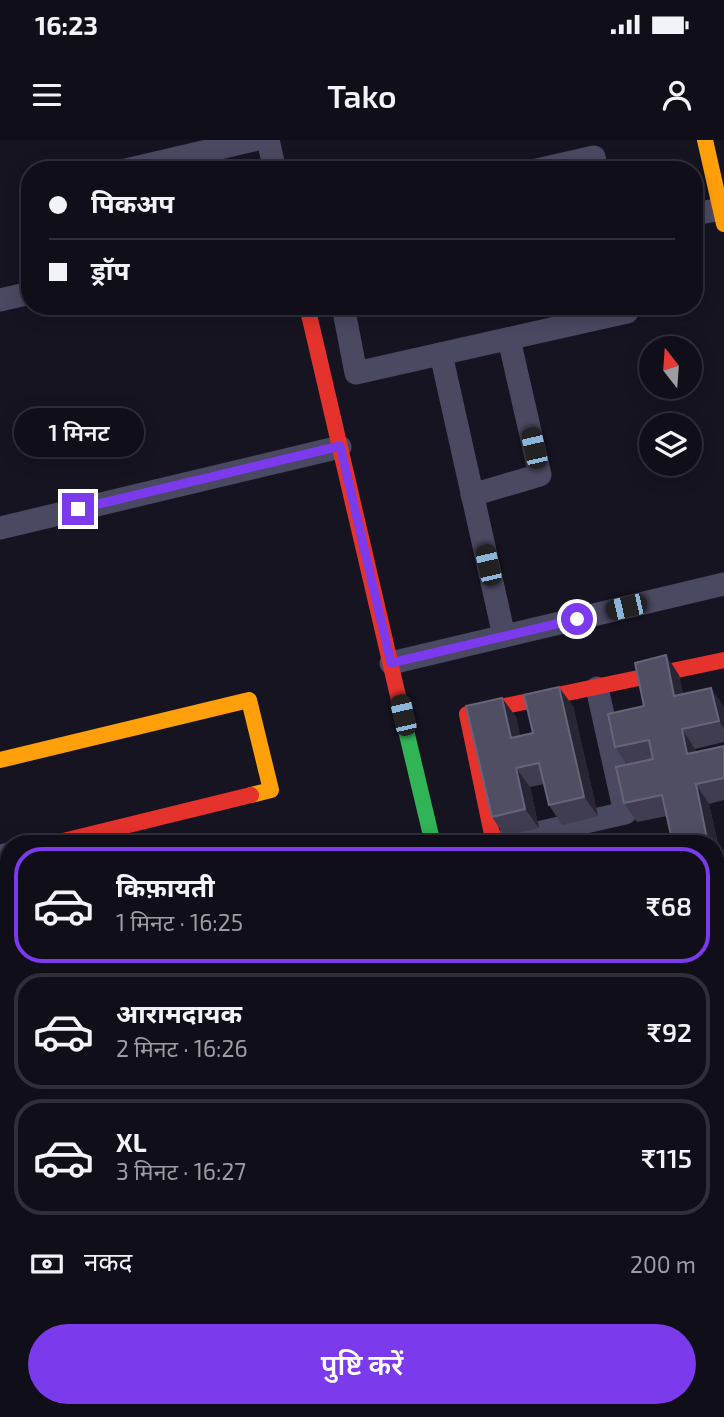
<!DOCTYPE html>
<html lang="hi">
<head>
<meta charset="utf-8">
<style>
	:root { --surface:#100f19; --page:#1e1d26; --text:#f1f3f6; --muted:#9c9ca2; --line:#302f38; --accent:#7c3aed }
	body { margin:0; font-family:"Exo 2","Noto Sans Devanagari",sans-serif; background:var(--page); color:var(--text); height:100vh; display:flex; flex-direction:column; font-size:26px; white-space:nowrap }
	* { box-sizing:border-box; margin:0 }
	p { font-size:23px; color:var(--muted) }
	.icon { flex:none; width:38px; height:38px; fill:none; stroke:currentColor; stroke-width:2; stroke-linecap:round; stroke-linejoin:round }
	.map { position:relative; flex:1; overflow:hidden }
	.sheet { position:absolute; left:0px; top:695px; width:724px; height:583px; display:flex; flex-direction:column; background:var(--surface); border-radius:28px 28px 0 0; box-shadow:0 4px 18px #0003,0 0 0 2px var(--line) }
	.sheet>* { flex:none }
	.top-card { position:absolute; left:21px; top:21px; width:682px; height:154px; border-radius:28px; box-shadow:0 4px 18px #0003,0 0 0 2px var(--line); display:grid; align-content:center; height:154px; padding:0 28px; background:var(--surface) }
	.needle { width:46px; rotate:343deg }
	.tools { position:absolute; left:639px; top:196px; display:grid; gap:14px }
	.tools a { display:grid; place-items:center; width:63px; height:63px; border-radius:50%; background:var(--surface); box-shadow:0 4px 18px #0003,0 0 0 2px var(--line); font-size:35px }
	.end { position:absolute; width:32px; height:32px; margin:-16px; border:9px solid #7c3aed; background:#fff; box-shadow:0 0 0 4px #fff }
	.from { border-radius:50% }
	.bubble { position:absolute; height:49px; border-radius:24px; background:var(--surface); box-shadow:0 4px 18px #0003,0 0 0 2px var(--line); font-size:23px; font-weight:600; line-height:49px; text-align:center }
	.car { position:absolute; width:21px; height:42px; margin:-21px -10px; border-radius:9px; box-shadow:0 0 5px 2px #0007; background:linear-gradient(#222 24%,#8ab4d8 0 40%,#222 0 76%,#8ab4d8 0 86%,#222 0) }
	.top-card b { display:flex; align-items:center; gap:24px; height:66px; font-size:26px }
	.top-card b+b { border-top:2px solid var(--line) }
	.top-card i { width:18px; height:18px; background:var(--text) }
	ul { padding:12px 0 0; list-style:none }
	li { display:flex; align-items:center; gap:21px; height:116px; margin:0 14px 10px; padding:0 14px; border:4px solid var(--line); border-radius:28px }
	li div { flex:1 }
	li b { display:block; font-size:26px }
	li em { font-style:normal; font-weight:600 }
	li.current { border-color:var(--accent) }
	li>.icon { width:63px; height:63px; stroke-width:1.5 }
	.pay { display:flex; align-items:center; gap:18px; height:77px; padding:0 28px; font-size:26px }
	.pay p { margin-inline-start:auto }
	.action { display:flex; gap:14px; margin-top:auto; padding:14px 28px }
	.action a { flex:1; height:80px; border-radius:42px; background:var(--accent); color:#fff; font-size:28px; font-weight:600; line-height:80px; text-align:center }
	.status { display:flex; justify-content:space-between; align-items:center; height:49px; padding:0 35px; background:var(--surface); direction:ltr }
	.status svg { height:19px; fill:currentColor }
	header { display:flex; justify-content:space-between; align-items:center; height:91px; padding:0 28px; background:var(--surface); font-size:32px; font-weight:600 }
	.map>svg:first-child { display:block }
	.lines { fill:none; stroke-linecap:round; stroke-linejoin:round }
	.street { stroke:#4a4962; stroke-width:23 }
	.fast { stroke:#30b455; stroke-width:16 }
	.slow { stroke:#ff9f0a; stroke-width:16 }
	.jam { stroke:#e5322d; stroke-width:16 }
	.wall { fill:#403d50 }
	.shaded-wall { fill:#282635 }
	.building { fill:#504e63; stroke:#66637b; stroke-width:2 }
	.route { stroke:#7c3aed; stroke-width:9 }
</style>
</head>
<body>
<div class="status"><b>16:23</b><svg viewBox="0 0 49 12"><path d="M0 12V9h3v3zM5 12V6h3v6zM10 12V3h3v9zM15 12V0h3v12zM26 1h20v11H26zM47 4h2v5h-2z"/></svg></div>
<header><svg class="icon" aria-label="menu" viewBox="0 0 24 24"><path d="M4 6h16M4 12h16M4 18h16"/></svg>Tako<svg class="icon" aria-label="person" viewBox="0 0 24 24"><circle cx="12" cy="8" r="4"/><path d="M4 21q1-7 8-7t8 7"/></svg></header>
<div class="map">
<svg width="724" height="1277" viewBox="0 0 724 1277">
	<rect width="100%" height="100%" fill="#161421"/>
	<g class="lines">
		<g class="street">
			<polyline points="268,0 275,30"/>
			<polyline points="126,30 254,0"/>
			<polyline points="537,30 594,17 597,30"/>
			<polyline points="695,74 721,69"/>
			<polyline points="0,160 30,153"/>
			<polyline points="343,166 356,233 627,172 626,166"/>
			<polyline points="441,214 504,496"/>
			<polyline points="472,355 540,335 509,199"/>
			<polyline points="0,388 340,307"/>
			<polyline points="391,523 724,444"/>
			<polyline points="494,703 625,673 597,548"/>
			<polyline points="0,716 9,714"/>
			<polyline points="0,882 9,880"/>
			<polyline points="716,904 724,902"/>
			<polyline points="0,976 9,1014"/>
			<polyline points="565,1269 567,1277"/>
			<polyline points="70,1277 100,1269"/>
		</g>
		<polyline class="fast" points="405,586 433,704"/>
		<g class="slow">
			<polyline points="705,0 724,84"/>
			<polyline points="0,620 249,560 271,650 251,655"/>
		</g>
		<g class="jam">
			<polyline points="307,166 405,586"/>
			<polyline points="51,704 251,655"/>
			<polyline points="494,704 467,574 724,520"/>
		</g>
	</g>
	<g class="wall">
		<polygon points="679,535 683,554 724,566 724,602 695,609 696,612 724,606 724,660 709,664 724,731 724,894 716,882 716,875 667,676 637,682 624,663 627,625 615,607"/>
		<polygon points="502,558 516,577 520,596 533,593 573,566 598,676 562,685 549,665 544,644 530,647 539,688 505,696 492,677"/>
		<polygon points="9,778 9,850 4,843"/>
		<polygon points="724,936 724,990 716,992 716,938"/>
		<polygon points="724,1007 724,1056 716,1058 716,1009"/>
	</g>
	<g class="shaded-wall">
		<polygon points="666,515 679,535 688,575 674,556"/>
		<polygon points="559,547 573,566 598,676 584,657"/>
		<polygon points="711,548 724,566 724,589 719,581"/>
		<polygon points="502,558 516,577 525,617 511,598"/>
		<polygon points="682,589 695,609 700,633 687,614"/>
		<polygon points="516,628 530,647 539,688 525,669"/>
		<polygon points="696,644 709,664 724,733 716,734 716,704 708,704"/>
		<polygon points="213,1269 221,1269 222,1277 215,1277"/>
	</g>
	<g class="building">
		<polygon points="666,515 674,556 711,548 719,581 682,589 687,614 724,606 724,638 696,644 708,704 673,704 662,655 624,663 616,627 653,619 649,600 615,607 608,574 644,566 635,523"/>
		<polygon points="559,547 584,657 549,665 539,623 516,628 525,669 492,677 466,566 502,558 511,598 533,593 524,555"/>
		<polygon points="724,731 724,761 721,761 724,776 724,873 716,875 716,733"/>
		<polygon points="9,778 9,842 4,843 0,826 0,780"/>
		<polygon points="724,936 724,967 716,969 716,938"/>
		<polygon points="724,1007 724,1033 716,1035 716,1009"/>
		<polygon points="171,1269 213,1269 215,1277 173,1277"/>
	</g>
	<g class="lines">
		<polyline class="route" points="78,369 340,306 391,523 577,479"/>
	</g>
</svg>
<div class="tools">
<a><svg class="needle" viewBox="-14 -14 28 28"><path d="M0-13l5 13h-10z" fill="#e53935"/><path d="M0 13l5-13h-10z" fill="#9c9ca2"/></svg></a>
<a><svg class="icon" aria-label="layers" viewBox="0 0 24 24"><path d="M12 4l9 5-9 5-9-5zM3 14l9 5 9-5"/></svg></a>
</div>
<i class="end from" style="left:577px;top:479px"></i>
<i class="end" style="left:78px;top:369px"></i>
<div class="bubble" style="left:14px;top:268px;width:130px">1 मिनट</div>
<i class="car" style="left:534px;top:308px;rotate:347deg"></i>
<i class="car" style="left:488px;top:425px;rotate:347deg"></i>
<i class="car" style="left:626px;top:467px;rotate:257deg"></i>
<i class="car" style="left:403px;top:575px;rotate:347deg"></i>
<div class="top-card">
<b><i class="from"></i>पिकअप</b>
<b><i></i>ड्रॉप</b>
</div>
<section class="sheet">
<ul>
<li class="current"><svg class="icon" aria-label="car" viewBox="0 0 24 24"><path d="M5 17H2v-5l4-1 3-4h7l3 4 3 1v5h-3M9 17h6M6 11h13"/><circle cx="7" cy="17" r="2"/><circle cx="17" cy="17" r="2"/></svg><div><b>किफ़ायती</b><p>1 मिनट · 16:25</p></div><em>₹68</em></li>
<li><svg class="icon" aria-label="car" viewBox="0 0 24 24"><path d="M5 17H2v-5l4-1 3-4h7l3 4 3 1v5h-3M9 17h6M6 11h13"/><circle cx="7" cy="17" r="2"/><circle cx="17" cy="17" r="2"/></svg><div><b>आरामदायक</b><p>2 मिनट · 16:26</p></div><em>₹92</em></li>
<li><svg class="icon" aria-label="car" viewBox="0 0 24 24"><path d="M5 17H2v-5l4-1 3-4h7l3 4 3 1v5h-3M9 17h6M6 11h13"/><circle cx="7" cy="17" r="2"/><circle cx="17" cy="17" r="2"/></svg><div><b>XL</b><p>3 मिनट · 16:27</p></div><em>₹115</em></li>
</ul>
<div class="pay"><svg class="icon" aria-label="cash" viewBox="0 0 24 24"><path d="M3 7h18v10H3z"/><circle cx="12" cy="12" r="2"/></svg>नकद<p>200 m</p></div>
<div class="action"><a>पुष्टि करें</a></div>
</section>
</div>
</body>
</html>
